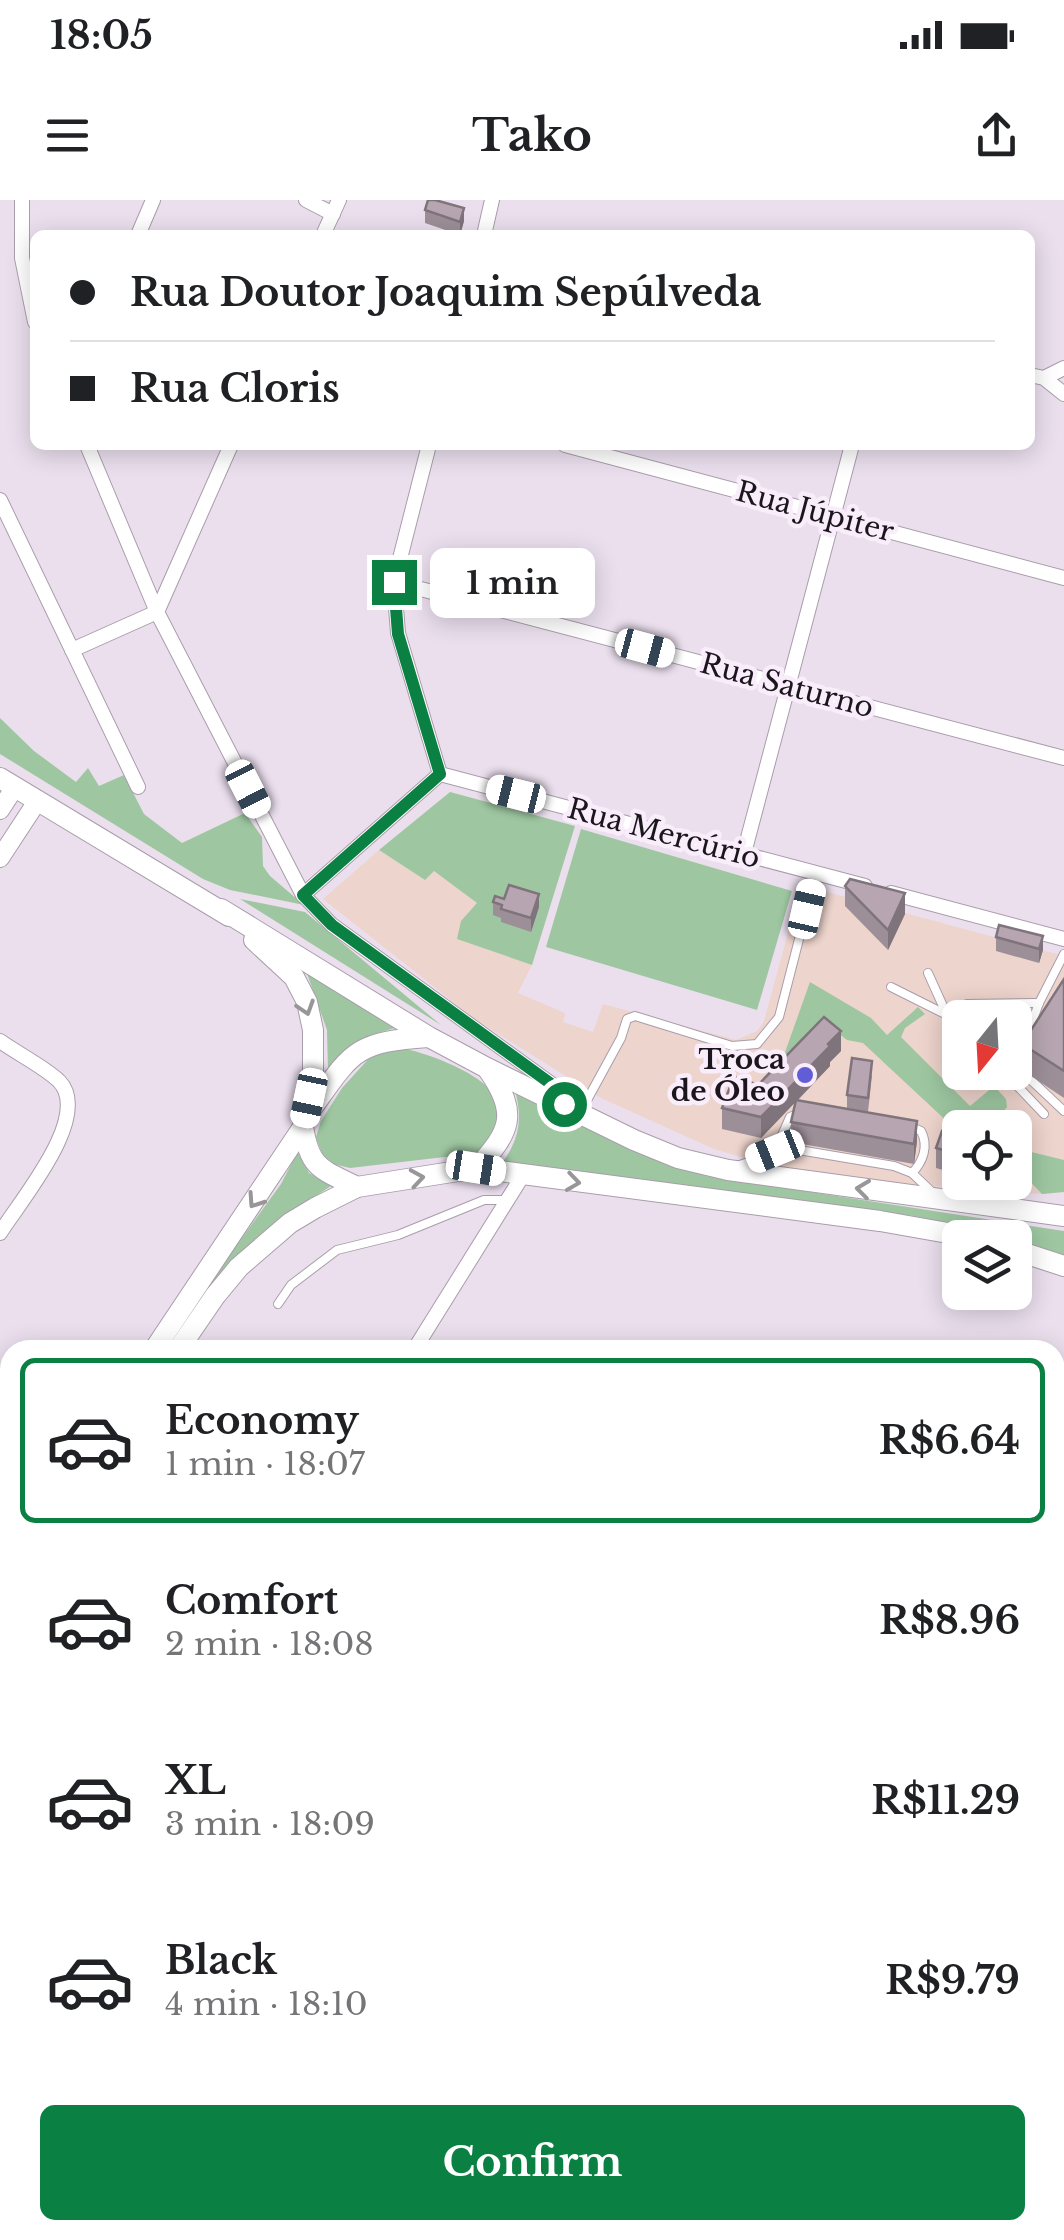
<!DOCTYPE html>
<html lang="en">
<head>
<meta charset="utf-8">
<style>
	:root { --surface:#fff; --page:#f2f2f2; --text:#202124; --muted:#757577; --line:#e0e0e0; --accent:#0b8043 }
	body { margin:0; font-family:"Libre Baskerville",serif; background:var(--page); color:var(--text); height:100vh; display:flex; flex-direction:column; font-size:38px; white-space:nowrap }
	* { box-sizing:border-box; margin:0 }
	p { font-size:32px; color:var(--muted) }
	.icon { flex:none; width:55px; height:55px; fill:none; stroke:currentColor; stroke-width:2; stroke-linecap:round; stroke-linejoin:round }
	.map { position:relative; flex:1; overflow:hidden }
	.details { position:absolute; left:0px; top:1140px; width:1065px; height:900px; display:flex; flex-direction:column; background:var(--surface); border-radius:30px 30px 0 0; box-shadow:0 5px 25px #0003 }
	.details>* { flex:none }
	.hud { position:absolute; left:30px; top:30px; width:1005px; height:220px; border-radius:15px; box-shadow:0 5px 25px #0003; display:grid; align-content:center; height:220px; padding:0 40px; background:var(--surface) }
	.needle { width:65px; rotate:198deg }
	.controls { position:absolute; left:942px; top:800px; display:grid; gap:20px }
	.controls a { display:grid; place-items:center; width:90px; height:90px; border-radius:15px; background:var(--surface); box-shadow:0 5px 25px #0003; font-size:50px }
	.end { position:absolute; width:45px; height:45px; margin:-22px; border:12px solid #0b8043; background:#fff; box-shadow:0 0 0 5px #fff }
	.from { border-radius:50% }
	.bubble { position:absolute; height:70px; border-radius:15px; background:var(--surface); box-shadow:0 5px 25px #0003; font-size:32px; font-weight:800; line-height:70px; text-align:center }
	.car { position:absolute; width:30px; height:60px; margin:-30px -15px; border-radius:12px; box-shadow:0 0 8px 2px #0007; background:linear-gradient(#fff 24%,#345 0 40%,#fff 0 76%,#345 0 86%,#fff 0) }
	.hud b { display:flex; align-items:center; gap:35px; height:95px; font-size:38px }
	.hud b+b { border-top:2px solid var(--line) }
	.hud i { width:25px; height:25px; background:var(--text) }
	ul { padding:18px 0 0; list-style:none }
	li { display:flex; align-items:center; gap:30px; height:165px; margin:0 20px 15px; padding:0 20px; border:5px solid transparent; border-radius:15px }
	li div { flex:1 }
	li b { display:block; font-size:38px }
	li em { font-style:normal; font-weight:800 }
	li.selected { border-color:var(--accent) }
	li>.icon { width:90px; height:90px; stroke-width:1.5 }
	.cta { display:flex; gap:20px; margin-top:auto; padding:20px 40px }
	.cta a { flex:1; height:115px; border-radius:15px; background:var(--accent); color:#fff; font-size:40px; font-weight:800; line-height:115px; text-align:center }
	.status { display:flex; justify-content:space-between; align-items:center; height:70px; padding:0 50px; background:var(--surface); direction:ltr }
	.status svg { height:28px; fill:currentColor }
	header { display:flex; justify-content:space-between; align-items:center; height:130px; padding:0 40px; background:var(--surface); font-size:45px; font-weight:800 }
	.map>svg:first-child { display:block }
	.commercial { fill:#edd4cc; fill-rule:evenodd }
	.green { fill:#9ec7a1 }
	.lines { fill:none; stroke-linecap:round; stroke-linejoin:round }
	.service-casing { stroke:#a99dab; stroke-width:10 }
	.minor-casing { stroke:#a99dab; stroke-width:16 }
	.tertiary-casing { stroke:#a99dab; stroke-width:20 }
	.secondary-casing { stroke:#a99dab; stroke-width:22 }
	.service { stroke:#fff; stroke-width:8 }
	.minor { stroke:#fff; stroke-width:14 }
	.tertiary { stroke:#fff; stroke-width:18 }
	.secondary { stroke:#fff; stroke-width:20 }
	.wall { fill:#9d8f98 }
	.shaded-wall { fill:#80747c }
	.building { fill:#b7a6b1; stroke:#80747c; stroke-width:2.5 }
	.oneway { stroke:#989699 }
	.route { stroke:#0b8043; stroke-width:12 }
	.poi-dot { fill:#605dd6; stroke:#f9ecfb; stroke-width:4 }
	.labels { text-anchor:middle; stroke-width:9; stroke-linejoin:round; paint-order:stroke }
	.street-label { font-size:28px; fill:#1b161c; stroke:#f9ecfb }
	.poi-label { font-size:28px; font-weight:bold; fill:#1b161c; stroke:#f9ecfb; text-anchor:end }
</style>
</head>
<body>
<div class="status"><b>18:05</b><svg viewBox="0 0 49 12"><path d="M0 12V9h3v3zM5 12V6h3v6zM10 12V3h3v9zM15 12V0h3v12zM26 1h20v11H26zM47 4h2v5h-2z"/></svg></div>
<header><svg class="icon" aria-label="menu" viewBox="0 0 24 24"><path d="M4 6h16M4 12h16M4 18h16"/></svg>Tako<svg class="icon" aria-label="share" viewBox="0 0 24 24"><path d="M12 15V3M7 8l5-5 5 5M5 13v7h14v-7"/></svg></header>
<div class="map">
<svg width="1064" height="2040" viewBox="0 0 1064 2040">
	<rect width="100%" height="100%" fill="#ebdfee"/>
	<path class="commercial" d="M379,650L425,680L433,670L478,704L458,739L532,765L518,793L565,813L563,822L593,832L603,804L736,840L757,831L764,821L801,685L1064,756V992L1042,994L914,985L778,968L714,949L601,898L476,820L323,699ZM960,818H1015V872H960ZM960,928H1015V982H960Z"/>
	<g class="green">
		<polygon points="0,518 34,551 76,582 88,568 99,586 124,575 144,614 182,643 245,613 262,637 263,666 270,676 304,705 230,690 203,679 0,554"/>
		<polygon points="450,592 575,626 532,765 457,739 461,721 477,703 434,671 425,680 379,650"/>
		<polygon points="581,629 792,691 757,810 546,747"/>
		<polygon points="240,699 305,712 441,825"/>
		<path d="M305,768L395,828C365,835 347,848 328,872L327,830Z"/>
		<polygon points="810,782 871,818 887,835 918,807 925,814 905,828 901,837 970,906 994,886 1006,899 1007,907 993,923 994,927 953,927 863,843 847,840 834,830 773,877 784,855"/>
		<path d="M400,848C423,851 474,871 489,889C496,898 499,909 503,919L479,953L350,968L325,962L316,937L321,921L342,888L372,855Z"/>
		<path d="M515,891L640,954L706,976L1064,1031V1056L1015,1038L914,1016L502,963C519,940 523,918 515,891Z"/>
		<polygon points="1015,948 1064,960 1064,992 1042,994 1015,966"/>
		<polygon points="298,951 309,973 331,986 286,1015 236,1057 170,1150 166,1150 212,1079 281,984"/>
	</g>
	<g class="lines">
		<g class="service-casing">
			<g id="service">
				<polyline points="1064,754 1039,803 1016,866 1064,911"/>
				<polyline points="928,773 947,815 960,828"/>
				<polyline points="891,787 947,815 967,804 1039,803"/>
				<polyline points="1004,872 1044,914"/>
				<polyline points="580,913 621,838 627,819 635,816 732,846 757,844 779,817 816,673"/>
				<path d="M909,926L921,931C929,946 923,962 912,973"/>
				<polyline points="775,951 790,917 797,914"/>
				<polyline points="740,965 787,948 894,966 912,973 932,992"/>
				<polyline points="278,1104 291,1085 337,1050 398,1035 484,1000 507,1000"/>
			</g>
		</g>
		<g class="minor-casing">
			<g id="minor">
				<polyline points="22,0 22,58 35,122"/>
				<polyline points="306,0 333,14"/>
				<polyline points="138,35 153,0"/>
				<polyline points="323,35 339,0"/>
				<polyline points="484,35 492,0"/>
				<polyline points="1030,175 1044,178 1064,194"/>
				<polyline points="1044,178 1064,168"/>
				<polyline points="87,245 157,412 303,695 332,725 554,886 564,905"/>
				<polyline points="429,245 394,382 398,433 440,574"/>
				<polyline points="565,245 1064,378"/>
				<polyline points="0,300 138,587"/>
				<polyline points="394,382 1064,558"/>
				<polyline points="72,450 157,412 231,245"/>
				<polyline points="440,574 865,686"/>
				<polyline points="744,653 852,245"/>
				<polyline points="891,693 1064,739"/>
				<polyline points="303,695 440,574"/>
				<path d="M0,841C18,854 43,866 59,881C93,916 20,1001 0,1033"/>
				<polyline points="414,1150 523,975"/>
				<polyline points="1055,1190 1064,1186"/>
				<polyline points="1055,1429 1064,1417"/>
				<polyline points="1055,1712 1064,1714"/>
				<polyline points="1055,1740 1064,1728"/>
				<polyline points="0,2009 10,1954"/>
				<polyline points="230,2030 246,2040"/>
				<polyline points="960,2030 961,2040"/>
				<polyline points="42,2040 49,2030"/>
				<polyline points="617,2040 624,2030"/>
				<polyline points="828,2040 835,2030"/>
			</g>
		</g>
		<g class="tertiary-casing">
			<g id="tertiary">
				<polyline points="0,610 15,587"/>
				<polyline points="0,658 38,600"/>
			</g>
		</g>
		<g class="secondary-casing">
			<g id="secondary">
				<polyline points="0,578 229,716"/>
				<polyline points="221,709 429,837 487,868 634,940 678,958 728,970 1064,1016"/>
				<path d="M309,912C352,853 352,842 428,837"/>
				<path d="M303,927C310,969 321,969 357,987"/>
				<path d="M477,968C510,932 519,914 489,871"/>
				<polyline points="1015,1050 1064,1066"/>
				<polyline points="154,1150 303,927 313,877 313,830 307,802 294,777 254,740"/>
				<polyline points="178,1150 215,1096 239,1067 290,1023 315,1008 357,987 477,968 880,1021 976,1038"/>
				<polyline points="0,1420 10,1403"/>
			</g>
		</g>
		<use href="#service" class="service"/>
		<use href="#minor" class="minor"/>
		<use href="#tertiary" class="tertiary"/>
		<use href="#secondary" class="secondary"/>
	</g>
	<g class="wall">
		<polygon points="425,10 464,21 460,35 425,23"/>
		<polygon points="845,686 905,714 888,750 845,706"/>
		<polygon points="493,702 539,707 531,732 501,722 501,718 493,715"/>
		<polygon points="996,737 1043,750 1039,763 996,751"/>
		<polygon points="1064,779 1064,898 1022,870 1022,844"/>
		<polygon points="841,851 830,862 830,866 798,900 917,941 914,964 791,942 791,922 795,902 761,938 722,929 722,908 758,885"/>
		<polygon points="872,875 868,912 847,908 847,895"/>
		<polygon points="960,928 960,975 936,968 936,948 947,934"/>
	</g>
	<g class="shaded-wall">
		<polygon points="464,8 464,21 460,35 460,22"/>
		<polygon points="905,693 905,714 888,750 888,730"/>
		<polygon points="539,694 539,707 531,732 531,718"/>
		<polygon points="1043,736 1043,750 1039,763 1039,749"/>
		<polygon points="841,831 841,851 830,862 830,866 761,938 761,917"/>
		<polygon points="917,921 917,941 914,964 914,944"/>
	</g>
	<g class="building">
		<polygon points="428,0 435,0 464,8 460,22 425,10"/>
		<polygon points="850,679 905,693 888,730 845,686"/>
		<polygon points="509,685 539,694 531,718 501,709 502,705 493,702 495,696 504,699"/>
		<polygon points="999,725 1043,736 1039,749 996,737"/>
		<polygon points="1064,779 1064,871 1022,844"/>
		<polygon points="980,808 990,818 970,818"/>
		<polygon points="824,817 841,831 828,844 830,846 761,917 722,908 734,876 758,885"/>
		<polygon points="852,858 872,861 868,898 847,895"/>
		<polygon points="796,900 917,921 914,944 791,922"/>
		<polygon points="955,915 974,928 960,928 960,955 936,948 942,931 947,934"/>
	</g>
	<defs><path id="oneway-chevron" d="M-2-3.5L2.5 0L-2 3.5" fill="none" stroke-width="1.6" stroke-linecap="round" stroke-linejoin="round" transform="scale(2.5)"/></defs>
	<g class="oneway">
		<use href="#oneway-chevron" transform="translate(306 808) rotate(72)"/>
		<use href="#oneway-chevron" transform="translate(417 978) rotate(-9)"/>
		<use href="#oneway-chevron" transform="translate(573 982) rotate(8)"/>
		<use href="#oneway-chevron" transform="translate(863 989) rotate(-173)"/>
		<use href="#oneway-chevron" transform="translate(255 1001) rotate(124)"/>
	</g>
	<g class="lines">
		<polyline class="route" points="394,382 398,434 440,574 303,695 332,725 554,886 564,904"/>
	</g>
	<circle class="poi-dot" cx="805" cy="875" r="10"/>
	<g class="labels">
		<g class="street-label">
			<text transform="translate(815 311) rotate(15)" y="10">Rua Júpiter</text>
			<text transform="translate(787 485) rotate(15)" y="10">Rua Saturno</text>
			<text transform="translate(664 633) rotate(15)" y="10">Rua Mercúrio</text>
		</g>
		<g class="poi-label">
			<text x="785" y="869">Troca<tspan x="785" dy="32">de Óleo</tspan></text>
		</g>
	</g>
</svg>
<div class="controls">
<a><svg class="needle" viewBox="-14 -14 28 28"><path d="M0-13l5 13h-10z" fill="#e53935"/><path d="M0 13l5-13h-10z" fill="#757577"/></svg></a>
<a><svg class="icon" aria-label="locate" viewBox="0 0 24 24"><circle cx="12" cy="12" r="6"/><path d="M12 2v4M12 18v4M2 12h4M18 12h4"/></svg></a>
<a><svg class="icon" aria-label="layers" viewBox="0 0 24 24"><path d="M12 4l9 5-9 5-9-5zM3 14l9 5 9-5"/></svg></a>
</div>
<i class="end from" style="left:564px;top:904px"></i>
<i class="end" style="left:394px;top:382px"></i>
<div class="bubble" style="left:430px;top:348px;width:165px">1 min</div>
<i class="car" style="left:645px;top:448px;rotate:105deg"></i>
<i class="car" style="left:248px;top:589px;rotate:153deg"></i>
<i class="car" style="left:516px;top:594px;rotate:284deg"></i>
<i class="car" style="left:807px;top:709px;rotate:13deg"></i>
<i class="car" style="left:309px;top:898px;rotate:192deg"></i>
<i class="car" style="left:775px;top:951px;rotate:248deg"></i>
<i class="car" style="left:476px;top:968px;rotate:99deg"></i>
<div class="hud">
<b><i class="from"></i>Rua Doutor Joaquim Sepúlveda</b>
<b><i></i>Rua Cloris</b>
</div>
<section class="details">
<ul>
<li class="selected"><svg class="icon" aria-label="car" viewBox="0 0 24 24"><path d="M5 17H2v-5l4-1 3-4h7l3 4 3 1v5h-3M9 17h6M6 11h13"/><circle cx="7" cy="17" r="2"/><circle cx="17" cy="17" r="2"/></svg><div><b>Economy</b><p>1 min · 18:07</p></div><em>R$6.64</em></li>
<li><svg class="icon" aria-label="car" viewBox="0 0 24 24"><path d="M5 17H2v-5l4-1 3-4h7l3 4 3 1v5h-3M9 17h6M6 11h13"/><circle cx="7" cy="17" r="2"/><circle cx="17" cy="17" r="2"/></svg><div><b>Comfort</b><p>2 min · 18:08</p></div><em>R$8.96</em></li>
<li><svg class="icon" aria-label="car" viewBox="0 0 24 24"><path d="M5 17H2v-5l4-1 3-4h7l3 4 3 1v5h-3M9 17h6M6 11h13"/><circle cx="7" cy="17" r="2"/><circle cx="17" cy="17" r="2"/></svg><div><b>XL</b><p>3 min · 18:09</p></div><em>R$11.29</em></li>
<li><svg class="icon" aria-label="car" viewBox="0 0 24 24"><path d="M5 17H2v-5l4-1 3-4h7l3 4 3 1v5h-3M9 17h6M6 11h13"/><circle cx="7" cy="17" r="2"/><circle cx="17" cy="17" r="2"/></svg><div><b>Black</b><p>4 min · 18:10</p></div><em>R$9.79</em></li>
</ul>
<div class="cta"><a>Confirm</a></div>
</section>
</div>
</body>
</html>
